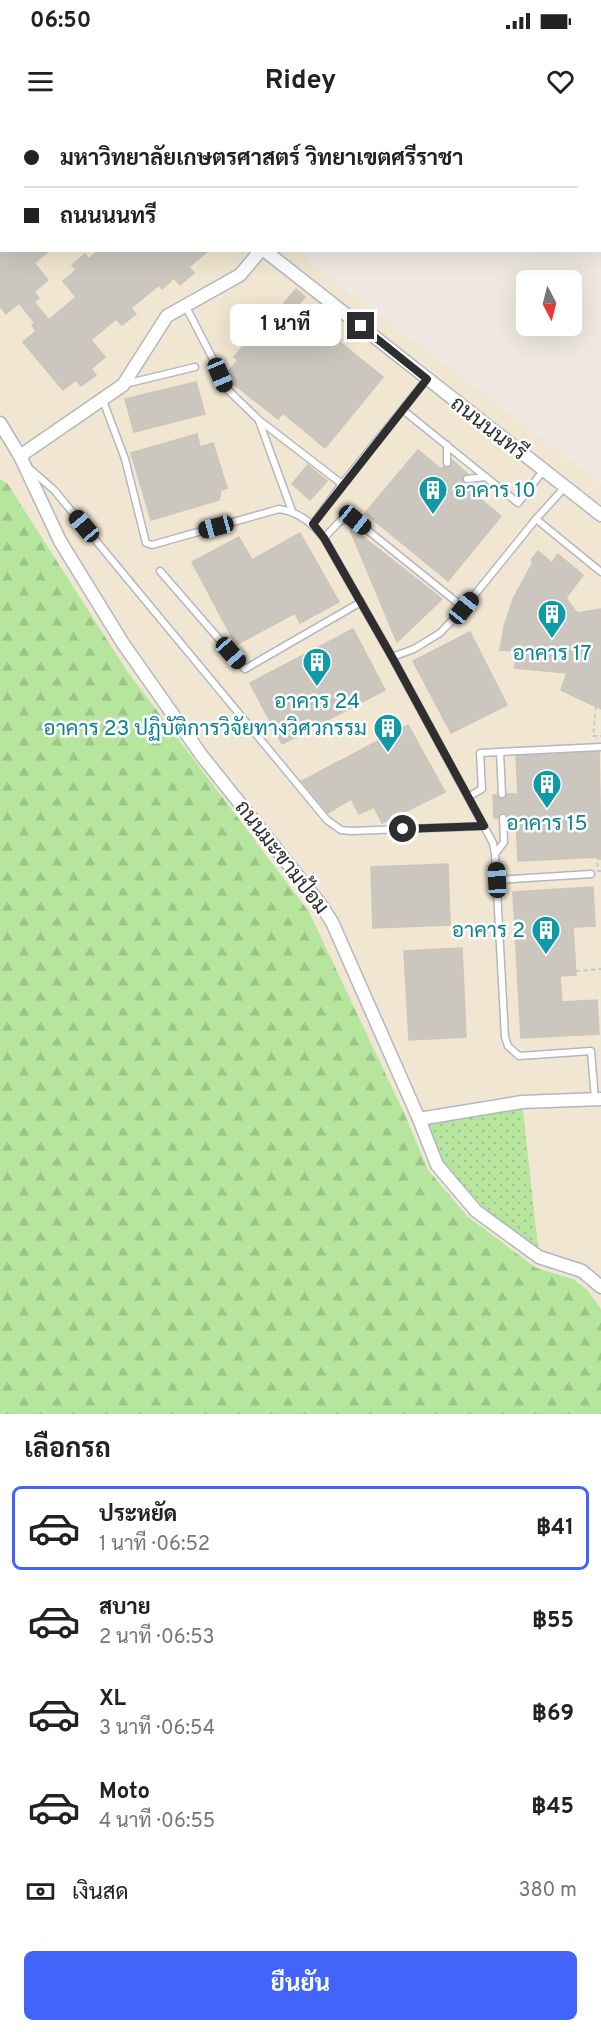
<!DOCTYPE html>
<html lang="th">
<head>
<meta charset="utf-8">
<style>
	:root { --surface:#fff; --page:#f6f6f6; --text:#222; --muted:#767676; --line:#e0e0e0; --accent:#4264fb }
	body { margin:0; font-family:Overpass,Sarabun,sans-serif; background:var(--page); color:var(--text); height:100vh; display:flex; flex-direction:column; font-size:22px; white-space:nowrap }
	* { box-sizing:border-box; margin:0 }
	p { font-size:20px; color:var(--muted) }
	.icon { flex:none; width:33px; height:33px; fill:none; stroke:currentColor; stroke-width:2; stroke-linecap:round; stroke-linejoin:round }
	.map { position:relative; height:1294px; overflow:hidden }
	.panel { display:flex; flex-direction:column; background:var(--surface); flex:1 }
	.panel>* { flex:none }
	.top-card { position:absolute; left:0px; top:0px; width:602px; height:132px; box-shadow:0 6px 24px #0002; display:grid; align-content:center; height:132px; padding:0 24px; background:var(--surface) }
	.needle { width:39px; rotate:173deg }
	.fabs { position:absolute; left:516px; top:150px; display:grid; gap:12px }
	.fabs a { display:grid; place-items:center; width:66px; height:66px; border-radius:9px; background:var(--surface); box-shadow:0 6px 24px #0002; font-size:30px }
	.end { position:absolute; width:27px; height:27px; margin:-14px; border:8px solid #2e2e2e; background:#fff; box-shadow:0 0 0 3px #fff }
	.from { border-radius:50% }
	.bubble { position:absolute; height:42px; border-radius:9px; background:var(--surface); box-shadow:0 6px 24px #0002; font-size:20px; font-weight:700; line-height:42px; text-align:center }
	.car { position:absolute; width:18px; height:36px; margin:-18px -9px; border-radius:8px; box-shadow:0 0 4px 2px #0007; background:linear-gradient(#222 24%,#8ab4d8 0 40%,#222 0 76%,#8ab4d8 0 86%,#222 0) }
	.top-card b { display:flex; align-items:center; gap:21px; height:57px; font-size:22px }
	.top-card b+b { border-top:2px solid var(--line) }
	.top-card i { width:15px; height:15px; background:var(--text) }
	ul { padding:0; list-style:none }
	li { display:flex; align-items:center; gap:18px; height:84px; margin:0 12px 9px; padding:0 12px; border:3px solid transparent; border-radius:9px }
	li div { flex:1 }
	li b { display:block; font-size:22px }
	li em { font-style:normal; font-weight:700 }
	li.current { border-color:var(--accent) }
	li>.icon { width:54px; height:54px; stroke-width:1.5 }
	h2 { padding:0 24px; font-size:27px; line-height:72px }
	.pay { display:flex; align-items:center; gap:15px; height:66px; padding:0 24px; font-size:22px }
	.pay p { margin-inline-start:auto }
	.cta { display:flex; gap:12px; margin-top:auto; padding:12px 24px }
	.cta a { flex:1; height:69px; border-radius:9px; background:var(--accent); color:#fff; font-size:24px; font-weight:700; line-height:69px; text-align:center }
	.status { display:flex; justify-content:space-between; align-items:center; height:42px; padding:0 30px; background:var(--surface); direction:ltr }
	.status svg { height:16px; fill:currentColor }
	header { display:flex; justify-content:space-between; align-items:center; height:78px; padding:0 24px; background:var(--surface); font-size:27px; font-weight:700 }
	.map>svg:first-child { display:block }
	.education { fill:#f0e6d1 }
	.medical { fill:#f5dfe0 }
	.forest { fill:url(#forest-firs) }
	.park { fill:url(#park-dots) }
	.building { fill:#cbc7bf; stroke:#cbc5ba; stroke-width:1.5 }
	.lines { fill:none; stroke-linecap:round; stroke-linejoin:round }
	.lane-casing { stroke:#b4b7c1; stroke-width:9 }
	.street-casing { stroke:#b4b7c1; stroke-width:15 }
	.path { stroke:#c9c9c9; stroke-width:2; stroke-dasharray:4.5 3; stroke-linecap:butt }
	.lane { stroke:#fff; stroke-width:6 }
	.street { stroke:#fff; stroke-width:12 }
	.route { stroke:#2e2e2e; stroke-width:8 }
	.labels { text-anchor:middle; stroke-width:5; stroke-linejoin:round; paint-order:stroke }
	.street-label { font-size:21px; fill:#2e2e2e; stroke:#fff }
	.culture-label { font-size:21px; fill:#0d838f; stroke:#fff }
</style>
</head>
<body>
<div class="status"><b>06:50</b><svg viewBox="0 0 49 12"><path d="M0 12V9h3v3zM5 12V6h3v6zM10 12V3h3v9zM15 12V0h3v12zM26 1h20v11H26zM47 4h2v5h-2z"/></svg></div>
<header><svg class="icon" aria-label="menu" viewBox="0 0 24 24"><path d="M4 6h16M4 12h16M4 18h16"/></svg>Ridey<svg class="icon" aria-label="heart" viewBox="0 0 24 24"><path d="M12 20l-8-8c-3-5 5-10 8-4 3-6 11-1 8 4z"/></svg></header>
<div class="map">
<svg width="601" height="1294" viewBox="0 0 601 1294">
	<defs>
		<pattern id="forest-firs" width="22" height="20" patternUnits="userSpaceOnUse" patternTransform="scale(1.5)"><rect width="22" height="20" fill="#b6e59e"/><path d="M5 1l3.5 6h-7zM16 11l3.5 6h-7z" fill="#9dc588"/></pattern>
		<pattern id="park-dots" width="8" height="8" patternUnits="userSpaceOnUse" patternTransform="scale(1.5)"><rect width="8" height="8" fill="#b6e59e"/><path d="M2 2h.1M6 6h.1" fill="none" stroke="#9dc588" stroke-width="1.8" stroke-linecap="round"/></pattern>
	</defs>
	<rect width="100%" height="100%" fill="#efe9e1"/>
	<polygon class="education" points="0,0 124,0 126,1 2,2 2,130 295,131 601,363 601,1189 596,1180 573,1159 536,1149 467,1096 428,1050 405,995 309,792 127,551 0,351"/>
	<polygon class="medical" points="124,0 412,0 126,2"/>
	<polygon class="forest" points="0,359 7,363 127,551 309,792 405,995 428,1050 467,1096 536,1148 573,1159 587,1170 601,1189 601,1294 0,1294"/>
	<polygon class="park" points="522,982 539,1137 476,1091 437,1045 419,999"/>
	<g class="building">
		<polygon points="0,130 50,130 34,143 48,160 34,172 39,178 34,182 49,200 76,177 63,161 76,150 72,145 85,134 89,139 99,130 209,130 189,147 194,153 180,165 174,158 162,169 159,165 131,188 136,194 122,205 116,199 91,220 105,237 91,249 96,255 81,266 76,260 63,270 23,222 36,211 32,205 35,203 19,183 6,194 0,186"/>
		<polygon points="296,169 305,177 298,185 342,220 340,222 383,257 325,328 283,293 278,299 231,262 233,260 226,254 238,240 234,237 271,191 275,194"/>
		<polygon points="196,262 205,294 134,312 125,279"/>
		<polygon points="197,314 200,327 213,323 227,368 221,370 219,380 151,400 131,333"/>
		<polygon points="418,330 441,349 443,347 450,347 452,340 468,354 463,356 463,365 501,396 448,461 365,393"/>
		<polygon points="308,345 327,361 310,380 292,364"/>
		<polygon points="348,405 442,479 397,522"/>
		<polygon points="300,413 339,482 300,503 295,493 236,525 192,442 239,417 252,440"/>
		<polygon points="538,431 552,443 558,434 583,455 566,478 577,493 601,489 601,589 561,570 567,553 515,548 516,531 500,530 504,507 513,479 533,442 531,440"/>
		<polygon points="353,509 385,570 282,624 250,563"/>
		<polygon points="470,512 507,585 451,613 413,541"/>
		<polygon points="408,605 445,672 382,703 374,687 359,694 351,679 328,693 302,661"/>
		<polygon points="599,632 601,737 518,741 516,697 508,698 506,694 502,693 498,698 494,698 493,675 497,675 502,679 505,678 507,674 518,674 516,636"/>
		<polygon points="448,744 450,805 373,808 371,747"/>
		<polygon points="593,767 595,806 573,807 576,855 560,856 562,882 597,880 599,914 521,918 513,772"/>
		<polygon points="462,828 466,917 409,920 404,831"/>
	</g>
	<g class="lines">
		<g class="lane-casing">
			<g id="lane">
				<polyline points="44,0 45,2"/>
				<polyline points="600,41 601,41"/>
				<polyline points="185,185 215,243 226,268 259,300 342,364"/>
				<polyline points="125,264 195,247"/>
				<path d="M102,278L125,339L146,423L152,425L279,389C299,392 312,403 324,418L392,537L493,723L495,734L505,917L508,926L519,936L591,931L595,979"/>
				<polyline points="403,290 518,383 543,351"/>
				<polyline points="259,301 292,391"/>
				<polyline points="447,325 447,343"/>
				<polyline points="30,349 54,370 327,700 341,710 351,711 484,706"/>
				<polyline points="467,359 486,357"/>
				<polyline points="536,399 601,452"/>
				<polyline points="313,404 342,364 427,259"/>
				<polyline points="324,418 341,400 355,400 464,488"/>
				<polyline points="160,451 245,549 361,482"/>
				<polyline points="392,537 414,529 440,513 464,488 536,399 564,368"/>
				<polyline points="500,632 601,627"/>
				<polyline points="468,677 482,669 480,633 500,632 502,674"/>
				<polyline points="495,734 504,722 503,698"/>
				<polyline points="497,760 591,754"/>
			</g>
		</g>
		<g class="street-casing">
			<g id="street">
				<polyline points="96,0 98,2"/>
				<polyline points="264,130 601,395"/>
				<polyline points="0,303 20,336 60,421 122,522 202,636 321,785 332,802 419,999 437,1045 476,1091 539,1137 582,1151 601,1167"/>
				<polyline points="20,336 123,265 167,196 240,155 261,130"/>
				<polyline points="419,999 522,982 601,979"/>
			</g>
		</g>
		<g class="path">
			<polyline points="596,586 593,616 601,616"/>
			<polyline points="601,739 597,739 598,751 601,751"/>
			<polyline points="576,851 601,849"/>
		</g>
		<use href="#lane" class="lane"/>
		<use href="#street" class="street"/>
	</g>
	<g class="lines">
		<polyline class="route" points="361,206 427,259 313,404 324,418 392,537 484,706 403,709"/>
	</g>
	<defs>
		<g id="building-pin" transform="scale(1.5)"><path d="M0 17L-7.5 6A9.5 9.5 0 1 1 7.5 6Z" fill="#0f9aa8" stroke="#fff"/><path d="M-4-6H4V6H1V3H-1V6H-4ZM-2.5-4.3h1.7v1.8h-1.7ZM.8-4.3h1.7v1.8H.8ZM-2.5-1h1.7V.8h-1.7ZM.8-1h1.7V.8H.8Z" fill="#fff"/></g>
	</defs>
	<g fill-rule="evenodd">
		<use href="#building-pin" x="433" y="370"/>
		<use href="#building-pin" x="552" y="494"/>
		<use href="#building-pin" x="317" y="542"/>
		<use href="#building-pin" x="388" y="608"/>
		<use href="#building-pin" x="547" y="664"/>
		<use href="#building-pin" x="546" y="810"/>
	</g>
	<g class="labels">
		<g class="street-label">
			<text transform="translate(489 308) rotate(38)" y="7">ถนนนนทรี</text>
			<text transform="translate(282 737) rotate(52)" y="7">ถนนมะขามป้อม</text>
		</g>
		<g class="culture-label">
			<text x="454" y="377" text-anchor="start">อาคาร 10</text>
			<text x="552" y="540">อาคาร 17</text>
			<text x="317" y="588">อาคาร 24</text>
			<text x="367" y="615" text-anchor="end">อาคาร 23 ปฏิบัติการวิจัยทางวิศวกรรม</text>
			<text x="547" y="710">อาคาร 15</text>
			<text x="525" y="817" text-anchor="end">อาคาร 2</text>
		</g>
	</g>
</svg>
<div class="fabs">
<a><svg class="needle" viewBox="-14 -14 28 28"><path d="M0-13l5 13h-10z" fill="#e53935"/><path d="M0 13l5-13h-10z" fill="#767676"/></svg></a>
</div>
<i class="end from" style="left:403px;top:709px"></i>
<i class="end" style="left:361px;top:206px"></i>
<div class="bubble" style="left:230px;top:184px;width:111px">1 นาที</div>
<i class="car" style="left:220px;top:255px;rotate:157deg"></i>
<i class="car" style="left:355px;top:400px;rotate:129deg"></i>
<i class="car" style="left:84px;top:406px;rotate:320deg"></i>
<i class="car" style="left:216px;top:407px;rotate:255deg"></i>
<i class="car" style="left:464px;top:488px;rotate:39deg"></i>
<i class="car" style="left:231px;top:533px;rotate:139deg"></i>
<i class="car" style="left:497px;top:760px;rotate:357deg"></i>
<div class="top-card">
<b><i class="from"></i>มหาวิทยาลัยเกษตรศาสตร์ วิทยาเขตศรีราชา</b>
<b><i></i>ถนนนนทรี</b>
</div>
</div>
<section class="panel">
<h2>เลือกรถ</h2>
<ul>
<li class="current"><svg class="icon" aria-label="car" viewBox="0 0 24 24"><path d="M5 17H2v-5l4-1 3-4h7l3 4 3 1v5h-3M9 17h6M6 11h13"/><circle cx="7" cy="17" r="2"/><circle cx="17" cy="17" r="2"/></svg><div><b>ประหยัด</b><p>1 นาที · 06:52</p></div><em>฿41</em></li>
<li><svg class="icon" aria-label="car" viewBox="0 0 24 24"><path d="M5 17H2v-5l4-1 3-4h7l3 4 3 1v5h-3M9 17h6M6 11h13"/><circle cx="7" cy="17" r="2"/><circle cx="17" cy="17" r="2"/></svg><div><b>สบาย</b><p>2 นาที · 06:53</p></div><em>฿55</em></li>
<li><svg class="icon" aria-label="car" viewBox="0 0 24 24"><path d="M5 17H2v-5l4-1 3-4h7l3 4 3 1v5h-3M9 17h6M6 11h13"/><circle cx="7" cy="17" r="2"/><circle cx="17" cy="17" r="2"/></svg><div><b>XL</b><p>3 นาที · 06:54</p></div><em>฿69</em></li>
<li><svg class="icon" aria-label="car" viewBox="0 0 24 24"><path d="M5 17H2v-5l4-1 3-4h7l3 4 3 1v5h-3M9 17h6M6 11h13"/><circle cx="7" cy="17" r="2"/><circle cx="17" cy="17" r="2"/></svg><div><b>Moto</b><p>4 นาที · 06:55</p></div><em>฿45</em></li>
</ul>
<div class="pay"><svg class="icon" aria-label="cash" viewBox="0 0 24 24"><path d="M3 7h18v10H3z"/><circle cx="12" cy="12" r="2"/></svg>เงินสด<p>380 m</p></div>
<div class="cta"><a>ยืนยัน</a></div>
</section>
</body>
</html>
